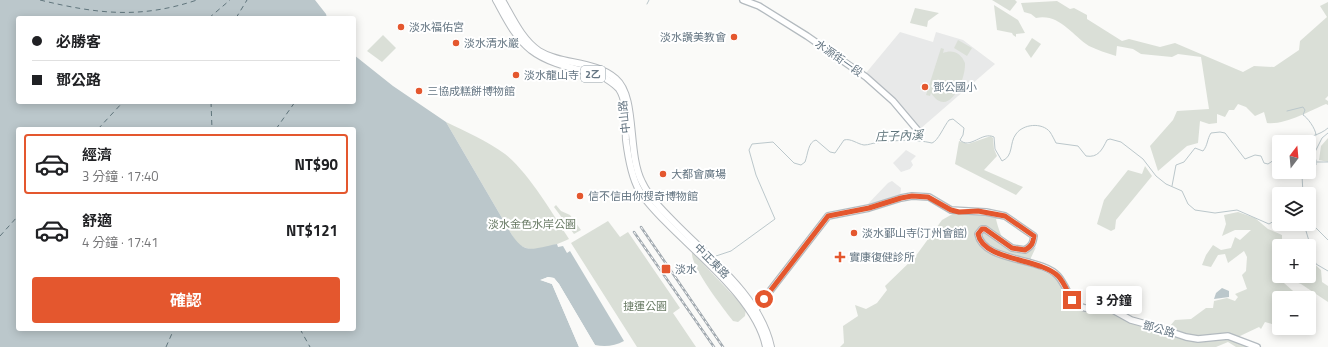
<!DOCTYPE html>
<html lang="zh-TW">
<head>
<meta charset="utf-8">
<style>
	:root { --surface:#fff; --page:#f2f2f2; --text:#202124; --muted:#757577; --line:#e0e0e0; --accent:#e4572e }
	body { margin:0; font-family:"Titillium Web","Noto Sans TC",sans-serif; background:var(--page); color:var(--text); height:100vh; display:flex; flex-direction:column; font-size:15px; white-space:nowrap }
	* { box-sizing:border-box; margin:0 }
	p { font-size:13px; color:var(--muted) }
	.icon { flex:none; width:22px; height:22px; fill:none; stroke:currentColor; stroke-width:2; stroke-linecap:round; stroke-linejoin:round }
	.map { position:relative; flex:1; overflow:hidden }
	.details { position:absolute; left:16px; top:127px; width:340px; height:204px; display:flex; flex-direction:column; background:var(--surface); border-radius:4px; box-shadow:0 2px 10px #0003 }
	.details>* { flex:none }
	.banner { position:absolute; left:16px; top:16px; width:340px; height:88px; border-radius:4px; box-shadow:0 2px 10px #0003; display:grid; align-content:center; height:88px; padding:0 16px; background:var(--surface) }
	.needle { width:26px; rotate:16deg }
	.controls { position:absolute; left:1272px; top:135px; display:grid; gap:8px }
	.controls a { display:grid; place-items:center; width:44px; height:44px; border-radius:4px; background:var(--surface); box-shadow:0 2px 10px #0003; font-size:20px }
	.end { position:absolute; width:18px; height:18px; margin:-9px; border:5px solid #e4572e; background:#fff; box-shadow:0 0 0 2px #fff }
	.from { border-radius:50% }
	.bubble { position:absolute; height:28px; border-radius:4px; background:var(--surface); box-shadow:0 2px 10px #0003; font-size:13px; font-weight:700; line-height:28px; text-align:center }
	.banner b { display:flex; align-items:center; gap:14px; height:38px; font-size:15px }
	.banner b+b { border-top:1px solid var(--line) }
	.banner i { width:10px; height:10px; background:var(--text) }
	ul { padding:7px 0 0; list-style:none }
	li { display:flex; align-items:center; gap:12px; height:60px; margin:0 8px 6px; padding:0 8px; border:2px solid transparent; border-radius:4px }
	li div { flex:1 }
	li b { display:block; font-size:15px }
	li em { font-style:normal; font-weight:700 }
	li.current { border-color:var(--accent) }
	li>.icon { width:36px; height:36px; stroke-width:1.5 }
	.button { display:flex; gap:8px; margin-top:auto; padding:8px 16px }
	.button a { flex:1; height:46px; border-radius:4px; background:var(--accent); color:#fff; font-size:16px; font-weight:700; line-height:46px; text-align:center }
	.map>svg:first-child { display:block }
	.built { fill:#e8e9e9 }
	.green { fill:#dadfd7 }
	.water { fill:#bbc7cb; fill-rule:evenodd }
	.pier { fill:#fafaf8 }
	.lines { fill:none; stroke-linecap:round; stroke-linejoin:round }
	.stream { stroke:#bbc7cb; stroke-width:1 }
	.ferry { stroke:#60757c; stroke-width:1; stroke-dasharray:5 4; stroke-linecap:butt }
	.secondary-casing { stroke:#b3babf; stroke-width:8 }
	.primary-casing { stroke:#b5babe; stroke-width:8 }
	.secondary { stroke:#fff; stroke-width:5.5 }
	.primary { stroke:#fff; stroke-width:6 }
	.rail-casing { stroke:#a2aab0; stroke-width:2.5 }
	.rail { stroke:#fff; stroke-width:1; stroke-dasharray:3; stroke-linecap:butt }
	.route { stroke:#e4572e; stroke-width:5 }
	.poi-dot { fill:#e4572e; stroke:#fff; stroke-width:1.5 }
	.labels { text-anchor:middle; stroke-width:4; stroke-linejoin:round; paint-order:stroke }
	.shield { fill:#fff; stroke:#939fa8; stroke-width:1 }
	.shield-label { font-size:10px; font-weight:bold; fill:#657683 }
	.poi-label { font-size:11px; fill:#657683; stroke:#fff; text-anchor:start }
	.street-label { font-size:11px; fill:#657683; stroke:#fff }
	.park-label { font-size:11px; fill:#687a64; stroke:#fff }
	.water-label { font-size:12px; font-style:italic; fill:#60757c; stroke:#fff }
</style>
</head>
<body>
<div class="map">
<svg width="1328" height="347" viewBox="0 0 1328 347">
	<rect width="100%" height="100%" fill="#fafaf8"/>
	<g class="built">
		<polygon points="900,32 933,42 936,32 963,40 995,64 920,129 866,73"/>
		<polygon points="906,150 916,156 911,161 913,165 910,169 901,172 893,163"/>
		<polygon points="892,181 901,188 900,196 865,207 888,183"/>
	</g>
	<g class="green">
		<polygon points="992,0 1015,0 1017,2 1010,11"/>
		<path d="M1057,1L1070,9L1074,8L1087,15V19L1122,41L1129,39L1160,47L1175,43L1243,72L1254,66L1274,67L1299,50L1300,41L1327,17L1320,6L1328,2V96L1325,99L1328,101V105L1326,104C1309,111 1286,125 1267,123L1264,112L1255,116L1246,107L1238,104L1234,110H1229L1225,117L1217,114V123L1209,124L1200,121L1198,143L1187,146L1158,171L1150,146L1173,120L1177,111L1209,109L1201,57L1178,54L1172,57L1141,54L1133,49L1117,46L1116,56C1107,53 1097,50 1089,46C1072,35 1059,13 1036,18L1031,14L1024,12L1021,3Z"/>
		<polygon points="994,5 1018,20 1025,33 1016,34 1016,37 1013,35 1012,33 997,30"/>
		<polygon points="915,8 939,13 928,21 927,27 910,23"/>
		<polygon points="383,35 396,48 382,62 367,51"/>
		<polygon points="1032,38 1041,44 1031,58 1025,49"/>
		<polygon points="958,40 972,48 967,56 954,48"/>
		<path d="M941,48L944,49L943,53C953,49 961,53 965,63C966,79 949,120 931,93L930,96L926,95Z"/>
		<path d="M446,122C465,131 487,141 505,154C528,172 553,214 569,239C553,246 530,256 516,242Z"/>
		<polygon points="991,136 993,138 994,149 997,156 984,170 1023,187 1016,195 955,164 959,141 968,144"/>
		<polygon points="1328,138 1328,162 1319,160 1321,146"/>
		<polygon points="1145,166 1152,176 1116,220 1115,229 1111,231 1097,224 1104,200 1128,170 1142,174"/>
		<polygon points="556,205 561,211 570,215 581,230 574,234 554,207"/>
		<path d="M956,212L977,213L1006,218L996,219C999,232 1007,256 1025,253C1028,252 1033,249 1036,247L1028,264L1057,278L1074,308L1089,312L1116,313L1165,332L1175,320L1191,319L1206,308H1213L1214,301L1227,298L1235,301L1238,297L1235,294L1247,289L1242,275L1246,271L1247,257L1244,251L1228,263L1225,254L1218,255L1211,267L1202,265L1206,255L1213,245L1221,250L1231,248L1235,237L1240,240L1251,230H1235L1222,236L1226,224L1224,215L1238,212L1255,218L1268,229L1282,235V246H1279V276H1309V261H1311L1321,270L1322,282L1328,286V302L1301,284L1287,279L1284,283L1301,298H1279V326L1265,322L1261,329L1259,327L1240,336L1238,342L1251,347H1236L1228,342L1216,347H840L844,343L843,326L858,316L855,305L866,309L877,303L887,290L885,286L915,257L942,220Z"/>
		<polygon points="608,221 620,237 628,232 680,308 673,313 696,347 637,347 571,243"/>
		<path d="M692,252L746,309L745,316L738,322L733,321C723,308 690,266 692,252Z"/>
	</g>
	<g class="water">
		<path d="M0,0H315L326,14L327,18H18V102H354V55L393,86L446,122L509,230C524,256 531,249 557,244L558,247L563,246L567,253L570,251L624,341C615,346 605,347 595,345L559,284L554,278L548,277L541,280L552,284L579,347H0ZM18,129H354V329H18Z"/>
		<polygon points="1222,288 1229,291 1229,297 1214,299 1216,293"/>
	</g>
	<polygon class="pier" points="548,277 554,278 559,284 595,345 598,347 593,346 553,280 546,280 553,282 558,290 574,327 581,347 579,347 552,284 540,280"/>
	<g class="lines">
		<g class="stream">
			<polyline points="647,4 649,0"/>
			<path d="M1287,111L1303,107L1305,110L1303,115C1307,117 1316,129 1316,135"/>
			<path d="M1298,142C1308,136 1319,136 1328,128"/>
			<polyline points="1315,152 1322,138 1328,133"/>
			<polyline points="1317,162 1328,162"/>
			<polyline points="1309,170 1316,165 1316,160"/>
			<path d="M1172,186L1176,165L1184,162L1195,148L1203,151C1208,145 1207,139 1211,133L1220,132L1225,133L1245,159L1255,155L1261,156L1264,163L1268,164L1274,160L1279,154"/>
			<polyline points="1303,194 1302,175 1305,172"/>
			<polyline points="1309,209 1314,226 1328,240"/>
			<polyline points="1302,224 1306,231 1316,264 1328,271"/>
			<path d="M716,256L731,251L775,219L756,175L749,150L752,144L773,142L794,163L801,165L805,162C808,154 808,142 816,140L830,152L835,153L844,140C851,138 857,144 864,145C869,145 872,143 876,143C894,140 915,139 932,143C938,141 944,126 949,120L953,119L964,128L963,135L960,140C970,150 982,131 994,137L995,149L1002,161C1014,156 1009,143 1016,134C1023,124 1042,122 1050,132C1052,135 1054,139 1056,143L1078,146L1086,156C1098,158 1102,150 1107,140L1110,139L1121,142L1143,159L1156,176L1166,184L1182,191L1188,204L1195,210L1215,213L1237,210L1269,224L1279,218"/>
		</g>
		<g class="ferry">
			<path d="M40,0C98,14 140,19 197,0"/>
			<polyline points="209,18 230,0"/>
			<polyline points="236,18 247,0"/>
			<polyline points="211,102 212,129"/>
			<polyline points="98,129 123,102"/>
			<polyline points="276,129 295,102"/>
			<polyline points="0,236 18,216"/>
			<polyline points="300,329 310,347"/>
			<polyline points="166,347 174,329"/>
		</g>
		<g class="secondary-casing">
			<g id="secondary">
				<polyline points="743,0 759,6 807,36 866,77 893,101 920,133"/>
				<path d="M756,309L828,216L869,208L901,198L912,196L929,197L951,210L986,212L1005,216L1034,236C1033,243 1032,246 1025,250L1012,248L985,229H982L978,234C983,262 1041,257 1058,276C1065,284 1069,297 1076,305L1085,308L1113,310L1131,320L1153,326L1186,337L1198,339L1228,336L1257,347"/>
			</g>
		</g>
		<g class="primary-casing">
			<g id="primary">
				<path d="M496,0C505,16 515,38 531,50C550,65 579,69 602,76C608,80 615,84 619,89C628,102 625,125 626,140C628,156 631,176 639,190C646,202 657,213 667,223C699,256 757,301 766,347"/>
				<path d="M502,0C512,17 522,40 539,51C561,65 595,60 616,79C637,97 627,153 642,182C649,197 662,210 674,222C709,258 760,296 771,347"/>
			</g>
		</g>
		<use href="#secondary" class="secondary"/>
		<use href="#primary" class="primary"/>
		<g class="rail-casing">
			<g id="rail">
				<polyline points="641,227 723,347"/>
				<polyline points="634,232 714,347"/>
			</g>
		</g>
		<use href="#rail" class="rail"/>
	</g>
	<g class="lines">
		<path class="route" d="M764,299L828,216L869,208L901,198L912,196L928,197L951,210L959,212L978,211L1005,216L1034,236C1033,243 1032,246 1025,250L1012,248L985,229H982L978,234C983,261 1040,258 1058,276C1064,282 1068,293 1072,300"/>
	</g>
	<g class="poi-dot">
		<circle cx="401" cy="27" r="4"/>
		<circle cx="734" cy="37" r="4"/>
		<circle cx="456" cy="43" r="4"/>
		<circle cx="516" cy="75" r="4"/>
		<circle cx="925" cy="87" r="4"/>
		<circle cx="419" cy="91" r="4"/>
		<circle cx="663" cy="174" r="4"/>
		<circle cx="580" cy="196" r="4"/>
		<circle cx="854" cy="233" r="4"/>
		<path d="M838 251h4v4h4v4h-4v4h-4v-4h-4v-4h4z"/>
		<rect x="661" y="264" width="10" height="10" rx="2"/>
	</g>
	<g class="labels">
		<rect class="shield" x="581" y="66" width="24" height="16" rx="3"/>
		<g class="shield-label">
			<text x="593" y="78">2乙</text>
		</g>
		<g class="poi-label">
			<text x="409" y="31">淡水福佑宮</text>
			<text x="726" y="41" text-anchor="end">淡水讚美教會</text>
			<text x="464" y="47">淡水清水巖</text>
			<text x="524" y="79">淡水龍山寺</text>
			<text x="933" y="91">鄧公國小</text>
			<text x="427" y="95">三協成糕餅博物館</text>
			<text x="671" y="178">大都會廣場</text>
			<text x="588" y="200">信不信由你搜奇博物館</text>
			<text x="862" y="237">淡水鄞山寺(汀州會館)</text>
			<text x="849" y="261">實康復健診所</text>
			<text x="675" y="273">淡水</text>
		</g>
		<g class="street-label">
			<text transform="translate(839 58) rotate(35)" y="4">水源街一段</text>
			<text transform="translate(624 117) rotate(-96)" y="4">中山路</text>
			<text transform="translate(712 261) rotate(45)" y="4">中正東路</text>
			<text transform="translate(1159 329) rotate(16)" y="4">鄧公路</text>
		</g>
		<g class="park-label">
			<text x="532" y="228">淡水金色水岸公園</text>
			<text x="645" y="310">捷運公園</text>
		</g>
		<g class="water-label">
			<text transform="translate(899 136) rotate(-2)" y="4">庄子內溪</text>
		</g>
	</g>
</svg>
<div class="controls">
<a><svg class="needle" viewBox="-14 -14 28 28"><path d="M0-13l5 13h-10z" fill="#e53935"/><path d="M0 13l5-13h-10z" fill="#757577"/></svg></a>
<a><svg class="icon" aria-label="layers" viewBox="0 0 24 24"><path d="M12 4l9 5-9 5-9-5zM3 14l9 5 9-5"/></svg></a>
<a>+</a>
<a>−</a>
</div>
<i class="end from" style="left:764px;top:299px"></i>
<i class="end" style="left:1072px;top:300px"></i>
<div class="bubble" style="left:1086px;top:286px;width:56px">3 分鐘</div>
<div class="banner">
<b><i class="from"></i>必勝客</b>
<b><i></i>鄧公路</b>
</div>
<section class="details">
<ul>
<li class="current"><svg class="icon" aria-label="car" viewBox="0 0 24 24"><path d="M5 17H2v-5l4-1 3-4h7l3 4 3 1v5h-3M9 17h6M6 11h13"/><circle cx="7" cy="17" r="2"/><circle cx="17" cy="17" r="2"/></svg><div><b>經濟</b><p>3 分鐘 · 17:40</p></div><em>NT$90</em></li>
<li><svg class="icon" aria-label="car" viewBox="0 0 24 24"><path d="M5 17H2v-5l4-1 3-4h7l3 4 3 1v5h-3M9 17h6M6 11h13"/><circle cx="7" cy="17" r="2"/><circle cx="17" cy="17" r="2"/></svg><div><b>舒適</b><p>4 分鐘 · 17:41</p></div><em>NT$121</em></li>
</ul>
<div class="button"><a>確認</a></div>
</section>
</div>
</body>
</html>
